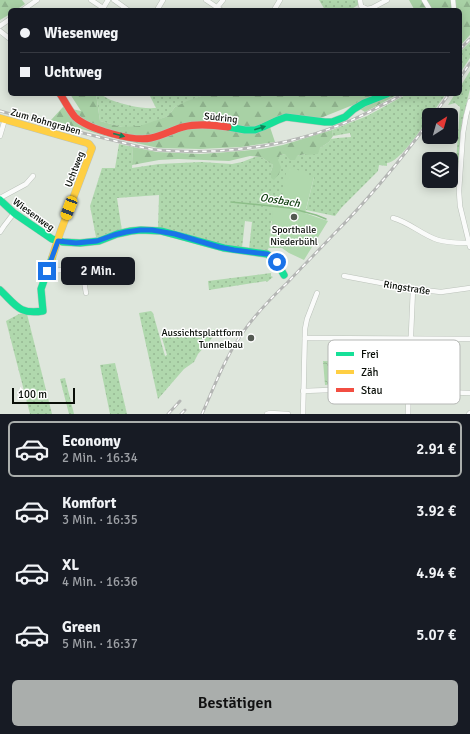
<!DOCTYPE html>
<html lang="de">
<head>
<meta charset="utf-8">
<style>
	:root { --surface:#171b24; --page:#242831; --text:#f1f3f6; --muted:#9ea1a6; --line:#363941; --accent:#aaaeac }
	body { margin:0; font-family:Signika,sans-serif; background:var(--page); color:var(--text); height:100vh; display:flex; flex-direction:column; font-size:15px; white-space:nowrap }
	* { box-sizing:border-box; margin:0 }
	p { font-size:13px; color:var(--muted) }
	.icon { flex:none; width:22px; height:22px; fill:none; stroke:currentColor; stroke-width:2; stroke-linecap:round; stroke-linejoin:round }
	.map { position:relative; height:414px; overflow:hidden }
	.side { display:flex; flex-direction:column; background:var(--surface); flex:1 }
	.side>* { flex:none }
	.guide { position:absolute; left:8px; top:8px; width:454px; height:88px; border-radius:6px; box-shadow:0 2px 10px #0003; display:grid; align-content:center; height:88px; padding:0 12px; background:var(--surface) }
	.needle { width:26px; rotate:37deg }
	.controls { position:absolute; left:422px; top:108px; display:grid; gap:8px }
	.controls a { display:grid; place-items:center; width:36px; height:36px; border-radius:6px; background:var(--surface); box-shadow:0 2px 10px #0003; font-size:20px }
	.scale { position:absolute; left:12px; bottom:10px; width:63px; box-sizing:border-box; padding-left:4px; border:2px solid #090e08; border-top:0; font-size:11px; line-height:14px; white-space:nowrap; color:#090e08; -webkit-text-stroke:3px #fff; paint-order:stroke }
	.end { position:absolute; width:18px; height:18px; margin:-9px; border:5px solid #1a73e8; background:#fff; box-shadow:0 0 0 2px #fff }
	.from { border-radius:50% }
	.bubble { position:absolute; height:28px; border-radius:6px; background:var(--surface); box-shadow:0 2px 10px #0003; font-size:13px; font-weight:600; line-height:28px; text-align:center }
	.car { position:absolute; width:12px; height:24px; margin:-12px -6px; border-radius:5px; box-shadow:0 0 3px 1px #0007; background:linear-gradient(#f5c518 24%,#345 0 40%,#f5c518 0 76%,#345 0 86%,#f5c518 0) }
	.guide b { display:flex; align-items:center; gap:14px; height:38px; font-size:15px }
	.guide b+b { border-top:1px solid var(--line) }
	.guide i { width:10px; height:10px; background:var(--text) }
	ul { padding:7px 0 0; list-style:none }
	li { display:flex; align-items:center; gap:12px; height:56px; margin:0 8px 6px; padding:0 4px; border:2px solid transparent; border-radius:6px }
	li div { flex:1 }
	li b { display:block; font-size:15px }
	li em { font-style:normal; font-weight:600 }
	li.selected { border-color:var(--accent) }
	li>.icon { width:36px; height:36px; stroke-width:1.5 }
	.action { display:flex; gap:8px; margin-top:auto; padding:8px 12px }
	.action a { flex:1; height:46px; border-radius:6px; background:var(--accent); color:#111; font-size:16px; font-weight:600; line-height:46px; text-align:center }
	.map>svg:first-child { display:block }
	.grass { fill:url(#grass-dots) }
	.forest { fill:url(#forest-firs) }
	.park { fill:url(#park-crowns) }
	.pitch { fill:#b0d8ad }
	.lines { fill:none; stroke-linecap:round; stroke-linejoin:round }
	.stream { stroke:#8dbe89; stroke-width:1.5 }
	.street-casing { stroke:#bbc2ba; stroke-width:5.5 }
	.fast-casing { stroke:#bbc2ba; stroke-width:8 }
	.slow-casing { stroke:#bbc2ba; stroke-width:8 }
	.jam-casing { stroke:#bbc2ba; stroke-width:8 }
	.street { stroke:#fafbfa; stroke-width:4.5 }
	.fast { stroke:#16e098; stroke-width:7 }
	.slow { stroke:#ffcf43; stroke-width:7 }
	.jam { stroke:#f24e42; stroke-width:7 }
	.rail-casing { stroke:#b4b6b4; stroke-width:3 }
	.rail { stroke:#fff; stroke-width:1.5; stroke-dasharray:4.5; stroke-linecap:butt }
	.oneway { fill:#108257 }
	.route { stroke:#1a73e8; stroke-width:5 }
	.poi-dot { fill:#545a52; stroke:#fff; stroke-width:1.5 }
	.labels { text-anchor:middle; stroke-width:3; stroke-linejoin:round; paint-order:stroke }
	.street-label { font-size:10px; fill:#090e08; stroke:#fff }
	.poi-label { font-size:10px; fill:#090e08; stroke:#fff }
	.water-label { font-size:11px; font-style:italic; fill:#114011; stroke:#fff }
	.key { fill:#fff; stroke:#b5b7b5; stroke-width:1 }
	.key-label { font-size:11px; fill:#090e08 }
</style>
</head>
<body>
<div class="map">
<svg width="470" height="414" viewBox="0 0 470 414">
	<defs>
		<pattern id="grass-dots" width="8" height="8" patternUnits="userSpaceOnUse"><rect width="8" height="8" fill="#b0d8ad"/><path d="M2 2h.1M6 6h.1" fill="none" stroke="#96b893" stroke-width="1.8" stroke-linecap="round"/></pattern>
		<pattern id="forest-firs" width="22" height="20" patternUnits="userSpaceOnUse"><rect width="22" height="20" fill="#a8d1a5"/><path d="M5 1l3.5 6h-7zM16 11l3.5 6h-7z" fill="#8fb28d"/></pattern>
		<pattern id="park-crowns" width="20" height="18" patternUnits="userSpaceOnUse"><rect width="20" height="18" fill="#b0d8ad"/><path d="M2 6a3 3 0 1 1 6 0M12 15a3 3 0 1 1 6 0" fill="none" stroke="#96b893"/></pattern>
	</defs>
	<rect width="100%" height="100%" fill="#dee6dc"/>
	<g class="grass">
		<polygon points="319,0 358,0 358,5 350,10 325,10"/>
		<polygon points="470,42 470,58 460,73 460,52"/>
		<polygon points="470,71 470,89 462,122 458,175 455,175 460,107 455,103 448,105 455,94 460,94 460,87"/>
		<path d="M96,94C102,94 106,98 111,100C126,105 140,109 156,108L149,94H216L201,96L175,107L168,116L140,127H122L100,121Z"/>
		<path d="M407,94H446L431,115H429V118C421,129 400,162 387,163V166L379,165L378,171L342,207L335,216L306,210L314,177L280,209L275,221H271L269,247L267,252L249,249L252,222L245,221L242,248L225,246L158,229L159,195L117,198L122,231L103,237H96L90,206L102,168H115L119,144L133,147L132,168L159,164L201,162L232,164L242,162L255,157H261L273,165L271,172L280,155L285,154L297,156L305,154L320,148L329,142L331,139L337,138L351,137L350,133L333,136L332,130L367,116Z"/>
		<polygon points="271,273 271,276 273,277 267,282 266,281 209,290 208,281"/>
		<polygon points="151,311 153,313 165,356 167,355 162,338 221,328 198,354 194,362 184,369 158,399 139,313"/>
		<polygon points="19,314 27,314 52,414 30,414 6,321"/>
		<polygon points="115,363 127,414 110,414 100,365"/>
		<polygon points="65,378 74,414 69,414 60,379"/>
	</g>
	<g class="forest">
		<polygon points="0,0 22,0 25,4 16,10 10,10 10,14 0,20"/>
		<polygon points="409,0 470,0 470,35 460,46 460,10 413,10 414,9"/>
		<polygon points="70,94 96,94 100,121 122,127 140,126 168,116 175,107 187,101 201,96 216,94 399,94 365,112 353,105 318,119 286,115 268,121 275,142 241,147 200,149 158,148 102,135 51,120 63,107 81,111"/>
		<polygon points="332,130 333,136 329,142 320,148 318,154 307,155 305,154 297,156 295,160 290,160 285,154 280,155 278,160 281,167 279,174 274,180 271,178 271,172 273,165 261,157 250,156 229,161 178,159 159,160 132,165 133,147 157,152 201,154 241,151 262,149 283,145"/>
	</g>
	<polygon class="park" points="323,361 358,362 358,366 341,366 341,384 325,385"/>
	<polygon class="pitch" points="287,167 291,167 314,177 305,213 328,221 304,260 289,253 282,248 269,248 273,208 280,209"/>
	<g class="lines">
		<polyline class="stream" points="231,202 290,208 316,215 326,219"/>
		<g class="street-casing">
			<g id="street">
				<polyline points="91,0 103,8"/>
				<polyline points="114,0 128,10"/>
				<polyline points="206,0 221,10"/>
				<polyline points="360,0 361,6 367,9 372,8 387,0"/>
				<polyline points="424,0 430,10"/>
				<polyline points="453,0 454,10"/>
				<polyline points="23,10 37,0"/>
				<polyline points="102,10 108,0"/>
				<polyline points="157,10 163,0"/>
				<polyline points="215,10 223,0"/>
				<polyline points="274,10 280,0"/>
				<polyline points="0,26 10,19"/>
				<polyline points="0,31 10,39"/>
				<polyline points="470,101 466,116 463,133 459,191 460,206 470,247"/>
				<polyline points="0,136 5,119"/>
				<polyline points="0,198 26,184 33,176"/>
				<path d="M393,218C409,222 422,235 438,240C448,243 459,243 469,243"/>
				<polyline points="0,232 4,226 14,213"/>
				<polyline points="81,262 82,269"/>
				<polyline points="47,271 82,269 86,293"/>
				<polyline points="344,276 413,289 432,291 441,292 470,288"/>
				<polyline points="305,338 470,339"/>
				<polyline points="303,391 356,389 470,393"/>
				<polyline points="267,414 270,413 288,414"/>
				<polyline points="303,414 305,329 307,319 317,293"/>
				<polyline points="408,414 409,380 413,289"/>
				<polyline points="469,414 470,413"/>
			</g>
		</g>
		<g class="fast-casing">
			<g id="fast">
				<polyline points="228,127 245,130 255,130 263,127 278,120 286,117 325,122 332,122 345,117 354,109 364,103 387,94"/>
				<polyline points="0,200 14,213 52,239 63,242 80,243 99,241 117,234 131,231 141,230 161,231 180,236 224,248 267,254 276,261 284,275"/>
				<path d="M0,290C16,305 19,315 43,311L41,289L52,258"/>
			</g>
		</g>
		<g class="slow-casing">
			<polyline id="slow" points="0,118 87,143 89,144 92,148 60,233 52,258"/>
		</g>
		<g class="jam-casing">
			<path id="jam" d="M60,94C65,101 69,110 75,117C88,129 133,142 151,138C162,136 172,130 183,127C198,123 214,125 228,127"/>
		</g>
		<use href="#street" class="street"/>
		<use href="#fast" class="fast"/>
		<use href="#slow" class="slow"/>
		<use href="#jam" class="jam"/>
		<g class="rail-casing">
			<g id="rail">
				<polyline points="460,49 470,39"/>
				<polyline points="460,78 470,63"/>
				<path d="M0,111C40,122 80,133 120,142C133,145 146,149 159,150C236,156 314,143 382,105C389,102 396,98 403,94"/>
				<polyline points="434,115 449,94"/>
				<polyline points="168,414 180,401"/>
				<polyline points="181,414 185,410"/>
				<path d="M202,414C214,387 224,360 241,335C254,316 270,299 287,283C302,267 318,251 333,235C368,200 399,162 429,122"/>
			</g>
		</g>
		<use href="#rail" class="rail"/>
	</g>
	<defs><path id="oneway-solid" d="M-6-.8H1V-3.2L6.5 0L1 3.2V.8H-6Z"/></defs>
	<g class="oneway">
		<use href="#oneway-solid" transform="translate(260 128) rotate(-17)"/>
		<use href="#oneway-solid" transform="translate(119 135) rotate(15)"/>
	</g>
	<g class="lines">
		<polyline class="route" points="47,271 58,241 76,243 97,241 114,235 126,232 140,230 152,230 175,234 219,247 234,250 267,254 270,255 277,262"/>
	</g>
	<g class="poi-dot">
		<circle cx="294" cy="217" r="4"/>
		<circle cx="251" cy="338" r="4"/>
	</g>
	<g class="labels">
		<g class="street-label">
			<text transform="translate(221 117) rotate(6)" y="4">Südring</text>
			<text transform="translate(46 121) rotate(16)" y="4">Zum Rohngraben</text>
			<text transform="translate(74 169) rotate(-69)" y="4">Uchtweg</text>
			<text transform="translate(34 214) rotate(36)" y="4">Wiesenweg</text>
			<text transform="translate(407 287) rotate(9)" y="4">Ringstraße</text>
		</g>
		<g class="poi-label">
			<text x="294" y="233">Sporthalle<tspan x="294" dy="12">Niederbühl</tspan></text>
			<text x="243" y="336" text-anchor="end">Aussichtsplattform<tspan x="243" dy="12">Tunnelbau</tspan></text>
		</g>
		<g class="water-label">
			<text transform="translate(280 200) rotate(9)" y="4">Oosbach</text>
		</g>
	</g>
	<rect x="328" y="340" width="132" height="64" rx="6" class="key"/>
	<rect x="336" y="352" width="18" height="4" fill="#16e098"/>
	<rect x="336" y="370" width="18" height="4" fill="#ffcf43"/>
	<rect x="336" y="388" width="18" height="4" fill="#f24e42"/>
	<g class="key-label">
		<text x="361" y="358">Frei</text>
		<text x="361" y="376">Zäh</text>
		<text x="361" y="394">Stau</text>
	</g>
</svg>
<div class="controls">
<a><svg class="needle" viewBox="-14 -14 28 28"><path d="M0-13l5 13h-10z" fill="#e53935"/><path d="M0 13l5-13h-10z" fill="#9ea1a6"/></svg></a>
<a><svg class="icon" aria-label="layers" viewBox="0 0 24 24"><path d="M12 4l9 5-9 5-9-5zM3 14l9 5 9-5"/></svg></a>
</div>
<div class="scale">100 m</div>
<i class="end from" style="left:277px;top:262px"></i>
<i class="end" style="left:47px;top:271px"></i>
<div class="bubble" style="left:61px;top:257px;width:74px">2 Min.</div>
<i class="car" style="left:69px;top:208px;rotate:201deg"></i>
<div class="guide">
<b><i class="from"></i>Wiesenweg</b>
<b><i></i>Uchtweg</b>
</div>
</div>
<section class="side">
<ul>
<li class="selected"><svg class="icon" aria-label="car" viewBox="0 0 24 24"><path d="M5 17H2v-5l4-1 3-4h7l3 4 3 1v5h-3M9 17h6M6 11h13"/><circle cx="7" cy="17" r="2"/><circle cx="17" cy="17" r="2"/></svg><div><b>Economy</b><p>2 Min. · 16:34</p></div><em>2.91 €</em></li>
<li><svg class="icon" aria-label="car" viewBox="0 0 24 24"><path d="M5 17H2v-5l4-1 3-4h7l3 4 3 1v5h-3M9 17h6M6 11h13"/><circle cx="7" cy="17" r="2"/><circle cx="17" cy="17" r="2"/></svg><div><b>Komfort</b><p>3 Min. · 16:35</p></div><em>3.92 €</em></li>
<li><svg class="icon" aria-label="car" viewBox="0 0 24 24"><path d="M5 17H2v-5l4-1 3-4h7l3 4 3 1v5h-3M9 17h6M6 11h13"/><circle cx="7" cy="17" r="2"/><circle cx="17" cy="17" r="2"/></svg><div><b>XL</b><p>4 Min. · 16:36</p></div><em>4.94 €</em></li>
<li><svg class="icon" aria-label="car" viewBox="0 0 24 24"><path d="M5 17H2v-5l4-1 3-4h7l3 4 3 1v5h-3M9 17h6M6 11h13"/><circle cx="7" cy="17" r="2"/><circle cx="17" cy="17" r="2"/></svg><div><b>Green</b><p>5 Min. · 16:37</p></div><em>5.07 €</em></li>
</ul>
<div class="action"><a>Bestätigen</a></div>
</section>
</body>
</html>
